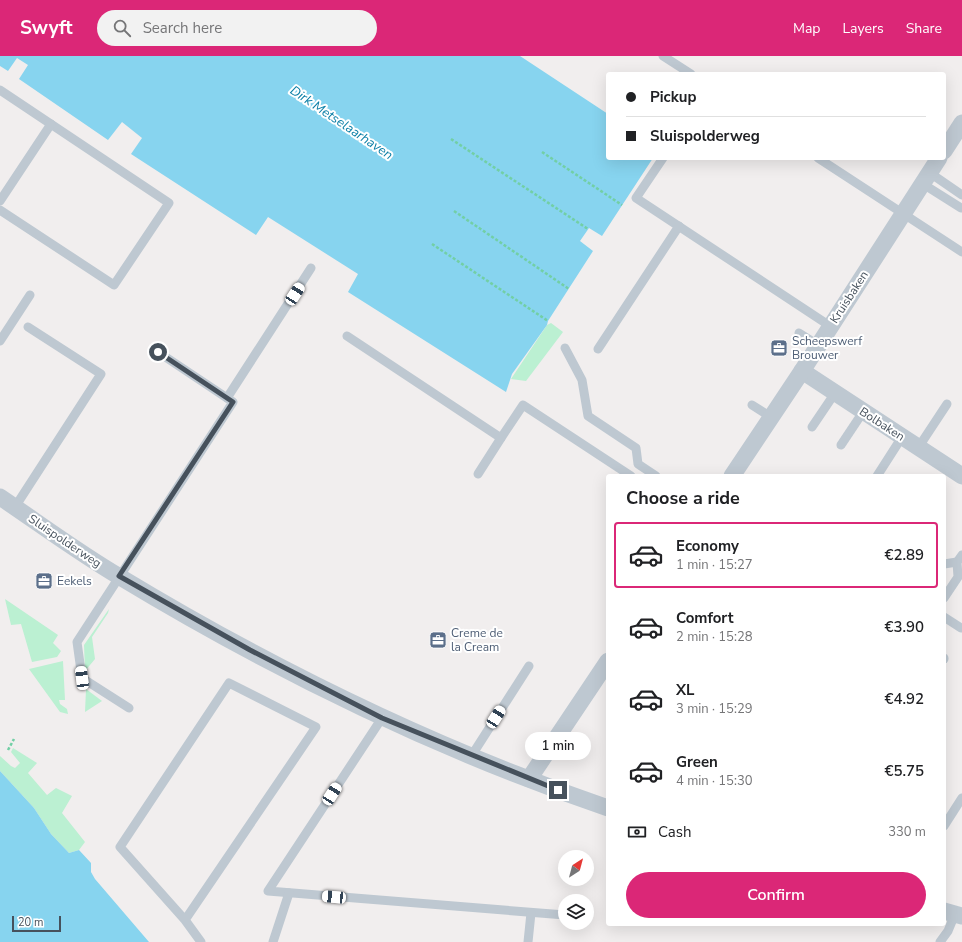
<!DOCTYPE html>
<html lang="en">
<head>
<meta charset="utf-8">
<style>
	:root { --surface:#fff; --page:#f2f2f2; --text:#202124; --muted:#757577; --line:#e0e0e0; --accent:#db2777 }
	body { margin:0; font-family:"Nunito Sans",sans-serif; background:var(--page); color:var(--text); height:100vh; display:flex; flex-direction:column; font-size:15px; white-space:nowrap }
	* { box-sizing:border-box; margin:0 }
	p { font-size:13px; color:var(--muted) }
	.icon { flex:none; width:22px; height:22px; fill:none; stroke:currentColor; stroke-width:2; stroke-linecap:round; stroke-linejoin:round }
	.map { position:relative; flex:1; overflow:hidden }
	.panel { position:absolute; left:606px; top:418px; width:340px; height:452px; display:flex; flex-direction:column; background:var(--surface); border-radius:4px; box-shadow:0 4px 16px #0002 }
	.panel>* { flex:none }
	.top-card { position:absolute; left:606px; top:16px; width:340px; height:88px; border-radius:4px; box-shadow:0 4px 16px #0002; display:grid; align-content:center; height:88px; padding:0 20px; background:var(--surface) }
	.needle { width:26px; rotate:36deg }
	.controls { position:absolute; left:558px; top:794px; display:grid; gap:8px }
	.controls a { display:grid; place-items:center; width:36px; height:36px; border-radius:50%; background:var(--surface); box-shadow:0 4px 16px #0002; font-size:20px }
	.scale { position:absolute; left:12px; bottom:10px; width:49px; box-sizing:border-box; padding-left:4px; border:2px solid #46515c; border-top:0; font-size:11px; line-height:14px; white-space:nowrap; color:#46515c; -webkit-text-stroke:3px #fff; paint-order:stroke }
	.end { position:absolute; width:18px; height:18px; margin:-9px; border:5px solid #46515c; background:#fff; box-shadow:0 0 0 2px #fff }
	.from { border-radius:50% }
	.bubble { position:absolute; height:28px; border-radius:14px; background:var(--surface); box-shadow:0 4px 16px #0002; font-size:13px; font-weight:600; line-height:28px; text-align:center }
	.car { position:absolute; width:12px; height:24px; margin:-12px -6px; border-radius:5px; box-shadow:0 0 3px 1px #0007; background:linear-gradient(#fff 24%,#345 0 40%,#fff 0 76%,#345 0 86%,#fff 0) }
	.top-card b { display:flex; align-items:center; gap:14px; height:38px; font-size:15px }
	.top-card b+b { border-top:1px solid var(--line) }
	.top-card i { width:10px; height:10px; background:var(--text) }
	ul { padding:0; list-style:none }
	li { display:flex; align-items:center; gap:12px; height:66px; margin:0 8px 6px; padding:0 12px; border:2px solid transparent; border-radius:4px }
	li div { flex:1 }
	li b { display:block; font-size:15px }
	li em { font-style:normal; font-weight:600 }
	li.on { border-color:var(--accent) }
	li>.icon { width:36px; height:36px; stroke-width:1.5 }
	h2 { padding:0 20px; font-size:18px; line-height:48px }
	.pay { display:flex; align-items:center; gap:10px; height:44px; padding:0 20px; font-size:15px }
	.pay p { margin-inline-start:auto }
	.primary-button { display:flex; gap:8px; margin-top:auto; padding:8px 20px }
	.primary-button a { flex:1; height:46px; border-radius:24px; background:var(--accent); color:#fff; font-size:16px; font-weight:600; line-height:46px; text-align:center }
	header { display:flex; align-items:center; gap:24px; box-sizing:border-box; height:56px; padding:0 20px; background:var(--accent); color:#fff }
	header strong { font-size:19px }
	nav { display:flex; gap:22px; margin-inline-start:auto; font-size:14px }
	.search { width:280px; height:36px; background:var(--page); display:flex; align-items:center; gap:10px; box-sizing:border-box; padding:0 14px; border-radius:22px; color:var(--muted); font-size:15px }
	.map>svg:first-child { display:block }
	.green { fill:#bbf0d2 }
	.water { fill:#87d4ef }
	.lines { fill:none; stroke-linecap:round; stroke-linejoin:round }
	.path { stroke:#72cfa5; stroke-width:2.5; stroke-dasharray:3 2; stroke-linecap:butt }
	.lane { stroke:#bec8d1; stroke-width:9 }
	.street { stroke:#bec8d1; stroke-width:17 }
	.route { stroke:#46515c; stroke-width:5 }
	.labels { text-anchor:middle; stroke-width:4; stroke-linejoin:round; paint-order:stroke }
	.street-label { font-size:12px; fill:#46515c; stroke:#fff }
	.service-label { font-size:12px; fill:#4e5e75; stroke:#fff; text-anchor:start }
	.water-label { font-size:13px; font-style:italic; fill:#087da5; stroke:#fff }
</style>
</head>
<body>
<header>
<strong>Swyft</strong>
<div class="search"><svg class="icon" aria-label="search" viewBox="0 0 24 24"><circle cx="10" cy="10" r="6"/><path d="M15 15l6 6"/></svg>Search here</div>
<nav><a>Map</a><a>Layers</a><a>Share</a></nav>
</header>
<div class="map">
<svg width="962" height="886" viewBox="0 0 962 886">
	<rect width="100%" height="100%" fill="#f1eeee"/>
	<g class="green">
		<polygon points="551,267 563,276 526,325 511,323 547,269"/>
		<polygon points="5,543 58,579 53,587 61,595 57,601 32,606 21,568 11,569"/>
		<polygon points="109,553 108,557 92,581 95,603 85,615 84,589"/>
		<polygon points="63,605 65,644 59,644 60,648 67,653 68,658 60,656 29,613"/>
		<polygon points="86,633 102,645 85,656"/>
		<polygon points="13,692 37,707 28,717 47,739 56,732 72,740 62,757 85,786 79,794 69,797 51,778 34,752 0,715 0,700 11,710 15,712 20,707 11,696"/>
	</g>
	<g class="water">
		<polygon points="0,0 520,0 608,58 608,102 653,102 602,180 589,172 580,185 593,195 548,265 547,269 512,318 506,336 348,236 358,218 268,161 256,179 131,98 142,82 122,66 108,84 19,23 28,9 17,2 8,15 0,10"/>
		<polygon points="0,715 34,752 51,778 69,797 79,794 91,807 91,816 95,823 149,886 0,886"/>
	</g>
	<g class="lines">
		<g class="path">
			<polyline points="451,83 588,173"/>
			<polyline points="542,96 622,149"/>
			<polyline points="454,155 569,233"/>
			<polyline points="432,188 548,265"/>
			<polyline points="8,694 14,683"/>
		</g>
		<g class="lane">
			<polyline points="663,0 691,18"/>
			<polyline points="0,34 169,147 114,229 0,154"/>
			<polyline points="663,102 636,142 830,270"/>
			<polyline points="818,102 962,196"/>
			<polyline points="930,117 962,139"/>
			<polyline points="923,128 961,152"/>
			<polyline points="0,145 51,68"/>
			<polyline points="799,277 818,289"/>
			<polyline points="347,280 501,382 523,349 631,420"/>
			<polyline points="0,285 30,239"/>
			<polyline points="565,292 582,324 588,360 636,392 638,408 656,420"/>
			<polyline points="598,293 679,170"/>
			<polyline points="227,342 311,212"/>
			<polyline points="752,349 771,361"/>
			<polyline points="812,371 835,337"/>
			<polyline points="841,389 863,356"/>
			<polyline points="918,392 947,348"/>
			<polyline points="478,418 501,382"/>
			<polyline points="877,420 902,381"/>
			<polyline points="15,451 101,318 28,271"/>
			<polyline points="944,508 957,506"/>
			<polyline points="944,542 958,521 957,506 962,499"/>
			<polyline points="944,561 961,572"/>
			<polyline points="944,602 944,603"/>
			<polyline points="129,652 82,622 77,586 233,346 158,296"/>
			<polyline points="382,662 268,835 565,859"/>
			<polyline points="472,699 529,610"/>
			<polyline points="944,770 962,742"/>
			<polyline points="185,864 316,671 229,627 120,791 185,864 201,886"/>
			<polyline points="273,886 289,837"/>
			<polyline points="528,886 531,857"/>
			<polyline points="940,886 948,875 955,858"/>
		</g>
		<g class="street">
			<polyline points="944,95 962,67"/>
			<polyline points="802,315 962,420"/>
			<polyline points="732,420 802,315 939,102"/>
			<path d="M0,441C40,468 79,497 120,521C274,614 438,694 608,752"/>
			<polyline points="529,723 608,605"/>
			<polyline points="944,855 962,860"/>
		</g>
	</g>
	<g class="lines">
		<polyline class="route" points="158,296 233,346 119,520 250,594 382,662 558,734"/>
	</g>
	<defs>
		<g id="office-square" transform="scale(0.9)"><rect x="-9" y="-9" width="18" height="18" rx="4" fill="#5c6f8a" stroke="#fff"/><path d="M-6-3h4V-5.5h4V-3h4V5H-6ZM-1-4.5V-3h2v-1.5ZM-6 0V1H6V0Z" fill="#fff"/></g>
	</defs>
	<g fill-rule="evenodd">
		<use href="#office-square" x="779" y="292"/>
		<use href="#office-square" x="44" y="525"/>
		<use href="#office-square" x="438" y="584"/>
	</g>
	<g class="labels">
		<g class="street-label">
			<text transform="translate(849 241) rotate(-57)" y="4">Kruisbaken</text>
			<text transform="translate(882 368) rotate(33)" y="4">Bolbaken</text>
			<text transform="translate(65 485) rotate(34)" y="4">Sluispolderweg</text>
		</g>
		<g class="service-label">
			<text x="792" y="289">Scheepswerf<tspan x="792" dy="14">Brouwer</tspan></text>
			<text x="57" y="529">Eekels</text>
			<text x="451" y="581">Creme de<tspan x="451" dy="14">la Cream</tspan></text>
		</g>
		<g class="water-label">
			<text transform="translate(342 66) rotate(34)" y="5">Dirk Metselaarhaven</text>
		</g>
	</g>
</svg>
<div class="controls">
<a><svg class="needle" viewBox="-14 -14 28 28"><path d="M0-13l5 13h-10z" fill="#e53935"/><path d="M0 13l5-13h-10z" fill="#757577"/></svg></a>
<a><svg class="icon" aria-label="layers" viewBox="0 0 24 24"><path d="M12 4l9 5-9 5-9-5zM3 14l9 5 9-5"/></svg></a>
</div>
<div class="scale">20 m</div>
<i class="end from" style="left:158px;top:296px"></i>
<i class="end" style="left:558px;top:734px"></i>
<div class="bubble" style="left:525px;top:676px;width:66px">1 min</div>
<i class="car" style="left:295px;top:238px;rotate:33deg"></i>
<i class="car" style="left:82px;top:622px;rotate:353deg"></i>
<i class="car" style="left:496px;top:661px;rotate:32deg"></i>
<i class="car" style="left:332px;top:738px;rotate:33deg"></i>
<i class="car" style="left:334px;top:841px;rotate:275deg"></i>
<div class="top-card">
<b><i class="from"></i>Pickup</b>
<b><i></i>Sluispolderweg</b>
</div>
<section class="panel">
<h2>Choose a ride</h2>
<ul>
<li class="on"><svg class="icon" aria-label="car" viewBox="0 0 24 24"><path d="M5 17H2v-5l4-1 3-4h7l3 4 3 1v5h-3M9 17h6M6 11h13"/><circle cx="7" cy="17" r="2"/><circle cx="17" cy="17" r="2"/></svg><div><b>Economy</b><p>1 min · 15:27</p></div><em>€2.89</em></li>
<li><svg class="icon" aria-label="car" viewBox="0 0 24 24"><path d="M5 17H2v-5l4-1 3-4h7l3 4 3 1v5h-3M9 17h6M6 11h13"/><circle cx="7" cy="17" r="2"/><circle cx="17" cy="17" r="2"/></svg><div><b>Comfort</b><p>2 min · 15:28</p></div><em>€3.90</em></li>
<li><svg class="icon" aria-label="car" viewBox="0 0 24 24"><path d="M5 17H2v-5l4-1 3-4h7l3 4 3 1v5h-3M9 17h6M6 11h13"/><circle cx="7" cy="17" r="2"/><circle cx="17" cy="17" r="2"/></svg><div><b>XL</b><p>3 min · 15:29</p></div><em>€4.92</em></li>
<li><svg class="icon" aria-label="car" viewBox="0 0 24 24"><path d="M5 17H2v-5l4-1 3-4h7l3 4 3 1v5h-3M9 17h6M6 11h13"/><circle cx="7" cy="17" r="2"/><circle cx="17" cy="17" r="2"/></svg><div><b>Green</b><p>4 min · 15:30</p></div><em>€5.75</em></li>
</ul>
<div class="pay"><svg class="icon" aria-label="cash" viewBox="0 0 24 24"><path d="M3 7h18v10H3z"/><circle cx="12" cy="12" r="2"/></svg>Cash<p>330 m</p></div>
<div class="primary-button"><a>Confirm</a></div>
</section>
</div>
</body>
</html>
